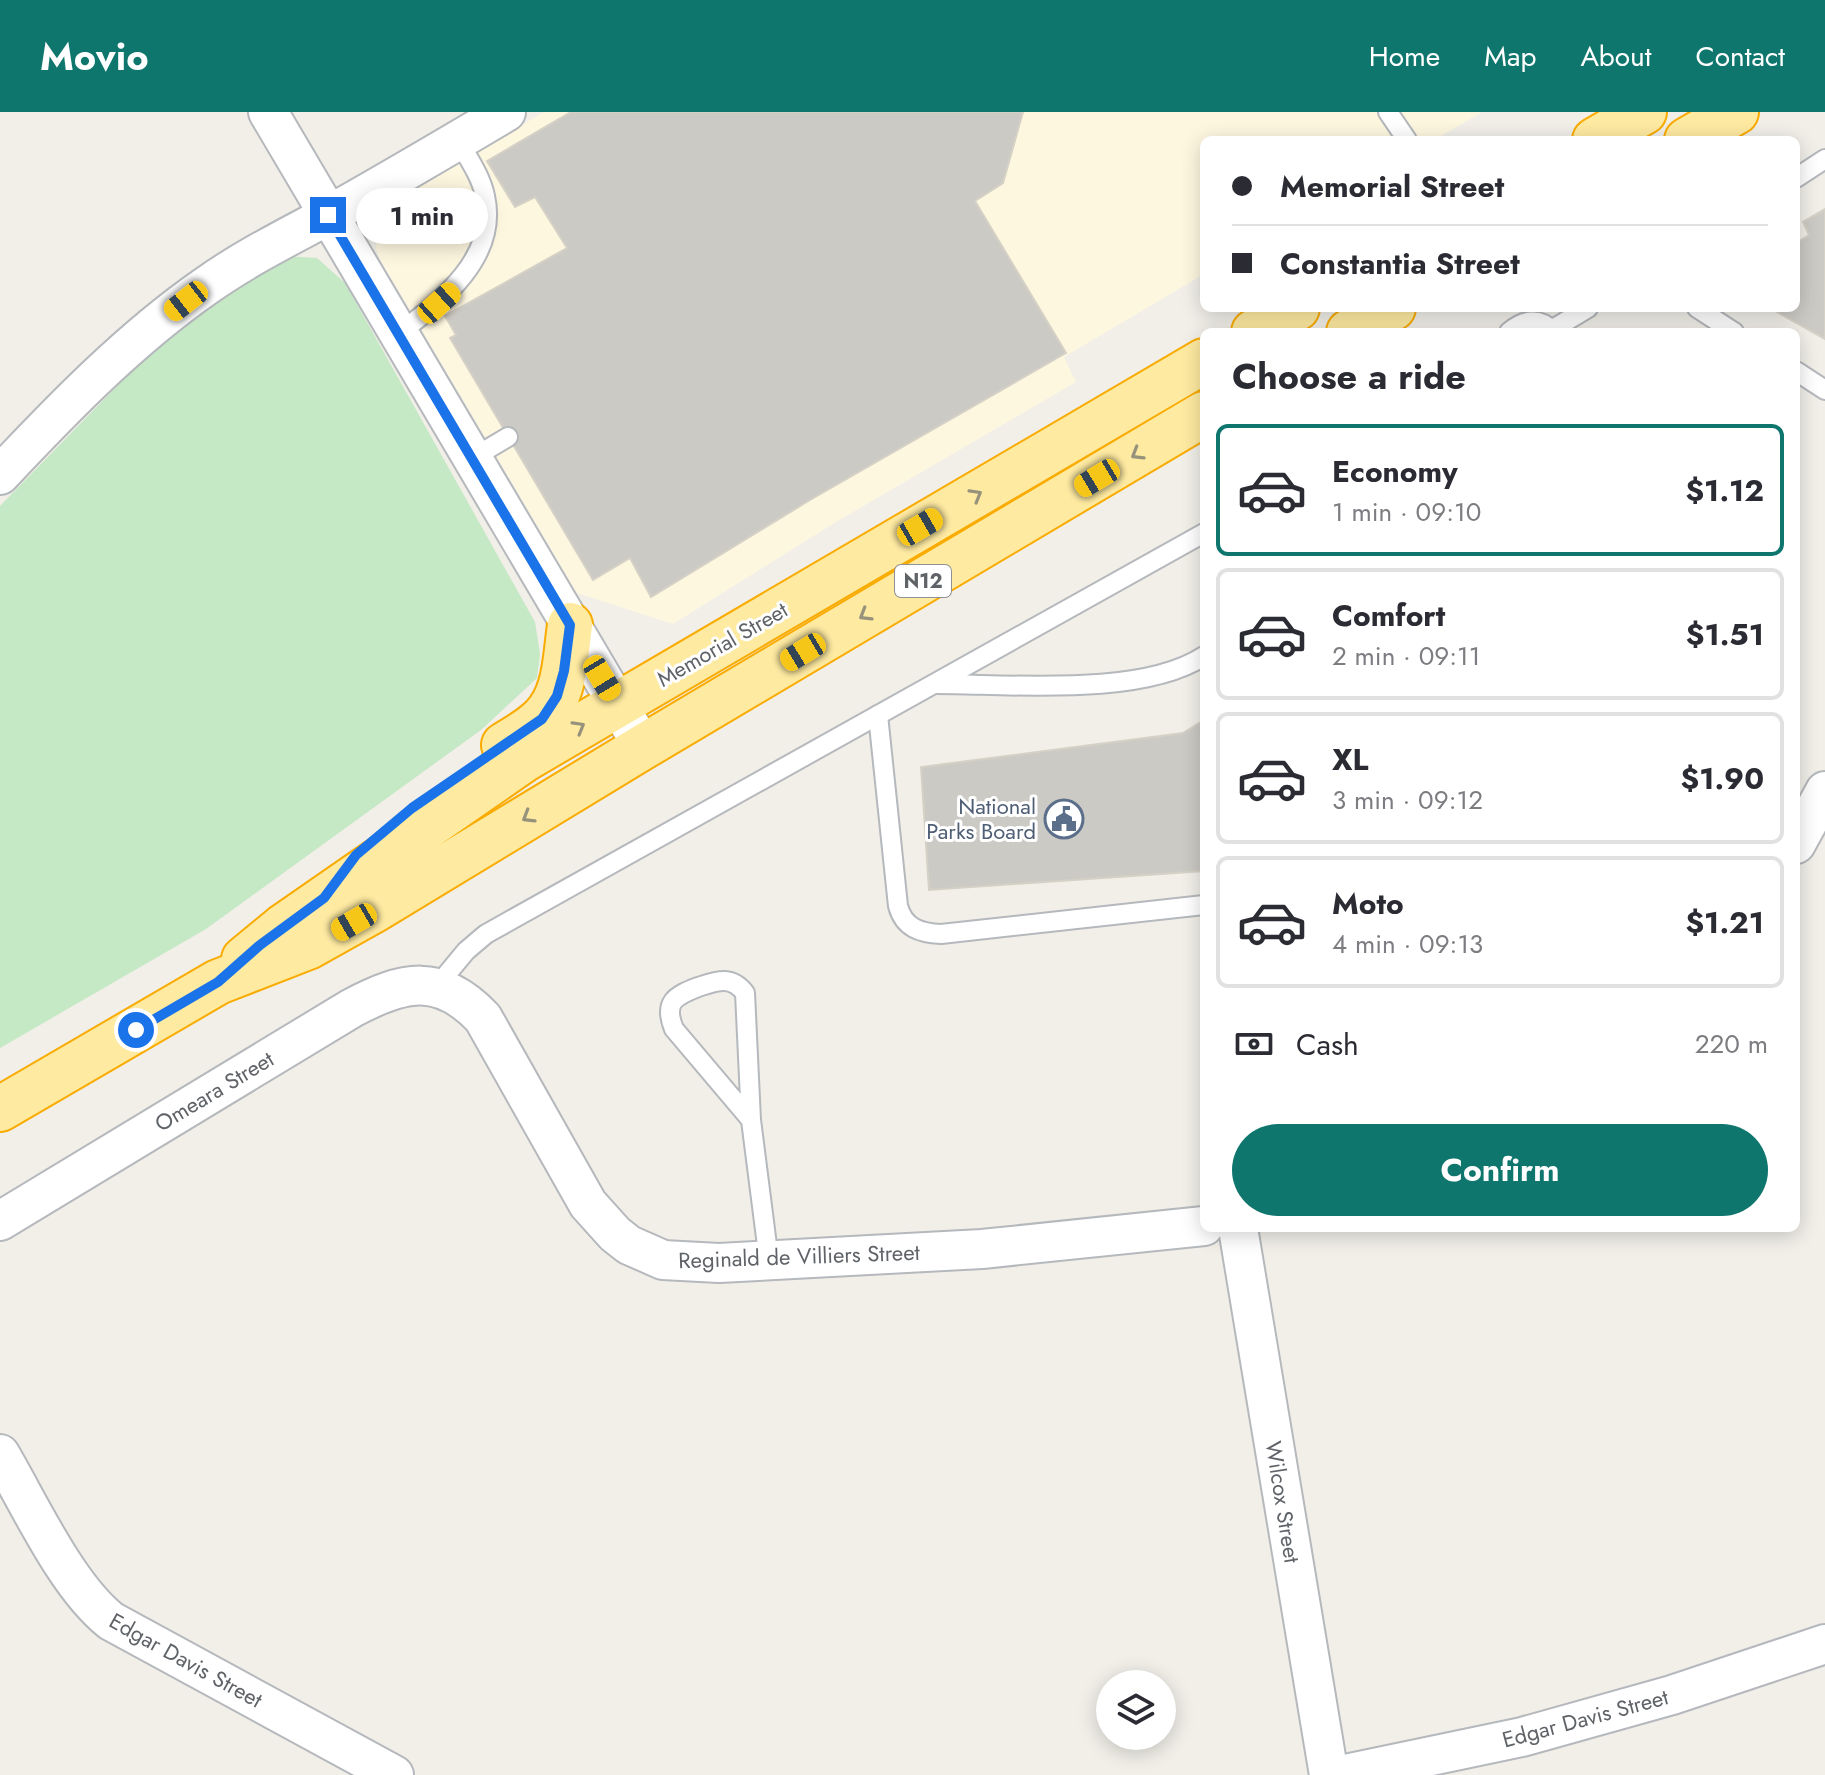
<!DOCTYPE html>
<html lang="en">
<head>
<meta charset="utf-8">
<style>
	:root { --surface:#fff; --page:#f7f7f7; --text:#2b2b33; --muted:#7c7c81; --line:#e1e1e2; --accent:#0f766e }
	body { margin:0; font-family:Jost,sans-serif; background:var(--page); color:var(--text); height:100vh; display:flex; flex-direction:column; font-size:30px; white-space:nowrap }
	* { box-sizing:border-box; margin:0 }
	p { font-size:26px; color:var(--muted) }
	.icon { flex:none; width:44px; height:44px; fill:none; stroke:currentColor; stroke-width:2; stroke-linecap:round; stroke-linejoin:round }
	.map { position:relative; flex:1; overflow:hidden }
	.side { position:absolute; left:1200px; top:216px; width:600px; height:904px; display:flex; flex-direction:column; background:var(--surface); border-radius:12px; box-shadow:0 4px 20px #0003 }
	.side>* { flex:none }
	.top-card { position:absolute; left:1200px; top:24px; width:600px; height:176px; border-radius:12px; box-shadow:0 4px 20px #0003; display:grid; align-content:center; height:176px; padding:0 32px; background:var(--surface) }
	.tools { position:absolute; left:1096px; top:1558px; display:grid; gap:16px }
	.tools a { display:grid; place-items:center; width:80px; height:80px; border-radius:50%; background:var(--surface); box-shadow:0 4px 20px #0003; font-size:40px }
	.end { position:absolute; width:36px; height:36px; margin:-18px; border:10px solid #1a73e8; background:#fff; box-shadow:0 0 0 4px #fff }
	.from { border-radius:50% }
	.bubble { position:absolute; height:56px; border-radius:28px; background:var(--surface); box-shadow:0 4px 20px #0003; font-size:26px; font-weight:700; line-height:56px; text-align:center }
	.car { position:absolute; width:24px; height:48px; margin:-24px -12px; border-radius:10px; box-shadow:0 0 6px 2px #0007; background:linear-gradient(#f5c518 24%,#345 0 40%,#f5c518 0 76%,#345 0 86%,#f5c518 0) }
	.top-card b { display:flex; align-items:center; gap:28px; height:76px; font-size:30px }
	.top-card b+b { border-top:2px solid var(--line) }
	.top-card i { width:20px; height:20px; background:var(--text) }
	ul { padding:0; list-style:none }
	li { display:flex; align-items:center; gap:24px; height:132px; margin:0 16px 12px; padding:0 16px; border:4px solid var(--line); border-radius:12px }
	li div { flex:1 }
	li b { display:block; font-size:30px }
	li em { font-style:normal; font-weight:700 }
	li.on { border-color:var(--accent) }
	li>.icon { width:72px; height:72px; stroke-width:1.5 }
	h2 { padding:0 32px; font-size:36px; line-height:96px }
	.pay { display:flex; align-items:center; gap:20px; height:88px; padding:0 32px; font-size:30px }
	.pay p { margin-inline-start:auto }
	.cta { display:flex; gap:16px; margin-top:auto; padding:16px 32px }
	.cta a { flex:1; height:92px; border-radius:48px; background:var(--accent); color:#fff; font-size:32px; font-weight:700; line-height:92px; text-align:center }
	header { display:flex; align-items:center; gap:48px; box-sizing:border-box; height:112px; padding:0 40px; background:var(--accent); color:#fff }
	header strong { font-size:38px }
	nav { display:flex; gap:44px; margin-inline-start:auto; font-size:28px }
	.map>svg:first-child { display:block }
	.commercial { fill:#fef7e0 }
	.green { fill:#c5e8c5 }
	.building { fill:#cccac5; stroke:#d6d1c6; stroke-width:2 }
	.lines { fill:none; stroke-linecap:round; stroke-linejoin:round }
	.service-casing { stroke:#b5b8bc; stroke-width:22 }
	.minor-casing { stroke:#b5b8bc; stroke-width:42 }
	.trunk-casing { stroke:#f9ab00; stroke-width:48 }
	.service { stroke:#fff; stroke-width:18 }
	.minor { stroke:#fff; stroke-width:38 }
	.trunk { stroke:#feeaa1; stroke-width:44 }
	.oneway { stroke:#97927c }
	.route { stroke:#1a73e8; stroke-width:10 }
	.labels { text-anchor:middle; stroke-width:6; stroke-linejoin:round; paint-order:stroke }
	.shield { fill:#fff; stroke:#8f9295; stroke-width:2 }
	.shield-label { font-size:20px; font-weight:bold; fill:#5f6368 }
	.street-label { font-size:22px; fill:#5f6368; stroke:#fff }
	.service-label { font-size:22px; fill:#4e5e75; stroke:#fff; text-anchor:end }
</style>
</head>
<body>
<header>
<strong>Movio</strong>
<nav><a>Home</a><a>Map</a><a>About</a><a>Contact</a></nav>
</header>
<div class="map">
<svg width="1825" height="1663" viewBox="0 0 1825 1663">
	<rect width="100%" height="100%" fill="#f1efe8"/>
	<polygon class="commercial" points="544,0 1482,0 1434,28 1204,28 1204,162 1064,245 1076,270 836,410 673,512 577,481 381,149 376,137 377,112 389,91"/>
	<polygon class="green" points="283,144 317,146 345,171 535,510 540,542 537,566 481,618 206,817 0,936 0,394 154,236"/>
	<g class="building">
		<polygon points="571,0 1023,0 1003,71 975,89 1066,241 810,388 651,485 630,446 593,468 450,226 456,223 445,204 567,136 535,85 515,95 487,49"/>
		<polygon points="1825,97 1825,227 1770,196 1796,196 1796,131 1809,123 1803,110"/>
		<polygon points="1204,608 1204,759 929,778 921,655 1183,621"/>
	</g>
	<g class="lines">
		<g class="service-casing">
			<g id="service">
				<polyline points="1388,0 1407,28"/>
				<polyline points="1796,66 1825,47"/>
				<polyline points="1697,196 1734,220"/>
				<polyline points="1553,217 1588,196"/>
				<path d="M1509,220C1524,207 1540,205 1554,220"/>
				<path d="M398,222C440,190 499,146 485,84C481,64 468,46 458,28"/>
				<polyline points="1796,259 1825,278"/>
				<polyline points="471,347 508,325"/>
				<path d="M936,572C1011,572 1141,585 1204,544"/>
				<path d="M878,603L898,794C904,816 920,821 941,822L1204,793"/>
				<polyline points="437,874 466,839 486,822 1204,421"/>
				<path d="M751,1008L674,917C663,890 675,884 698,875C717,869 731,863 745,881L751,1008L769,1149"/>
			</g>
		</g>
		<g class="minor-casing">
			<g id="minor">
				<polyline points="268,0 643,635"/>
				<path d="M0,363C63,296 130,227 206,174C244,147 286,126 327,104C388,70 447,35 506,0"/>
				<polyline points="1796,732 1825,679"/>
				<path d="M0,1109L352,896C403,869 440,860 483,906L588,1092L615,1122L629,1133L663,1148L719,1151L982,1137L1204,1114"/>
				<polyline points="1238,1116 1329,1663"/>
				<path d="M0,1342C30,1393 66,1473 111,1509L394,1663"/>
				<polyline points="1340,1663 1522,1625 1672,1583 1825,1532"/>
			</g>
		</g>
		<g class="trunk-casing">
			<g id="trunk">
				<polyline points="1595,28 1644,0"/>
				<polyline points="1687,28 1736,0"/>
				<polyline points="1254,220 1297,196"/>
				<polyline points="1349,220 1393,196"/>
				<path d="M504,633C520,623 539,613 549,598C566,575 566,540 570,513"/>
				<polyline points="244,847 284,814 525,647 1204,249"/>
				<polyline points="0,997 218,870 308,835 376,797 643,635 1204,302"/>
			</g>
		</g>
		<use href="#service" class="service"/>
		<use href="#minor" class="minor"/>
		<use href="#trunk" class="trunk"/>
	</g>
	<defs><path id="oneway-chevron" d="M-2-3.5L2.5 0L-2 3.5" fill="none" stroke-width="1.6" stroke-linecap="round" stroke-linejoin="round" transform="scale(2)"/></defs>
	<g class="oneway">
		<use href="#oneway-chevron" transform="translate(1137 342) rotate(149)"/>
		<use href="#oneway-chevron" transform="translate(976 383) rotate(-30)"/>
		<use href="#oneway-chevron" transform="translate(865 503) rotate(149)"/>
		<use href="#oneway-chevron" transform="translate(579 615) rotate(-30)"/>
		<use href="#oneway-chevron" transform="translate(528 705) rotate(149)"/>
	</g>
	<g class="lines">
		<polyline class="route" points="136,918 218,870 260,833 324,786 356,743 412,696 542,607 557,584 564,559 570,513 328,103"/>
	</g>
	<defs>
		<g id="civic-ring" transform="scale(2)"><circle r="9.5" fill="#fff" stroke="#5c6f8a" stroke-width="1.5"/><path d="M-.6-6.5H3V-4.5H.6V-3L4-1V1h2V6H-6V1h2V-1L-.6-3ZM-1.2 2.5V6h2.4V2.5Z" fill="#5c6f8a"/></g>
	</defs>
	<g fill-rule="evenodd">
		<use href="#civic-ring" x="1064" y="707"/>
	</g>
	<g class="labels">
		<rect class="shield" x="895" y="453" width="56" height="32" rx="6"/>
		<g class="shield-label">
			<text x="923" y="476">N12</text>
		</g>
		<g class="street-label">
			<text transform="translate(722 532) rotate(-30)" y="8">Memorial Street</text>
			<text transform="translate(214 979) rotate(-31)" y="8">Omeara Street</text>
			<text transform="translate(799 1144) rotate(-2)" y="8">Reginald de Villiers Street</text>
			<text transform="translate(1283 1390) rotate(81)" y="8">Wilcox Street</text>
			<text transform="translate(186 1548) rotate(29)" y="8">Edgar Davis Street</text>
			<text transform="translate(1585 1606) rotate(-15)" y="8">Edgar Davis Street</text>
		</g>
		<g class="service-label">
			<text x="1036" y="702">National<tspan x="1036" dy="25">Parks Board</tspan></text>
		</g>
	</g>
</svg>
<div class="tools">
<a><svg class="icon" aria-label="layers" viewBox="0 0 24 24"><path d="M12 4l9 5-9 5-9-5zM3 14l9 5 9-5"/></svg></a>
</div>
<i class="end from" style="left:136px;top:918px"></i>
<i class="end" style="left:328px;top:103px"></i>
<div class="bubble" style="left:356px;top:76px;width:132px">1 min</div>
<i class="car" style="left:186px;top:189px;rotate:232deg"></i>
<i class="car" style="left:439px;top:191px;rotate:48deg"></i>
<i class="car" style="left:1097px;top:366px;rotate:239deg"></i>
<i class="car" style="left:920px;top:415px;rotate:60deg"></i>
<i class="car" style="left:803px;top:540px;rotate:239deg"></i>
<i class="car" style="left:602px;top:566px;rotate:149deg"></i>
<i class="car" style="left:354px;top:810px;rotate:240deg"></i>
<div class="top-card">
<b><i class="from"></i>Memorial Street</b>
<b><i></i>Constantia Street</b>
</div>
<section class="side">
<h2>Choose a ride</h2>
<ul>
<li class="on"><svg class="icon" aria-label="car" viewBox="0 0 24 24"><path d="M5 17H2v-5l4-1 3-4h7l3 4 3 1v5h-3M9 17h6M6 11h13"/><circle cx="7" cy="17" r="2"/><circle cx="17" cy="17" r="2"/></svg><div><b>Economy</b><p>1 min · 09:10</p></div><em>$1.12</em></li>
<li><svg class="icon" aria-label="car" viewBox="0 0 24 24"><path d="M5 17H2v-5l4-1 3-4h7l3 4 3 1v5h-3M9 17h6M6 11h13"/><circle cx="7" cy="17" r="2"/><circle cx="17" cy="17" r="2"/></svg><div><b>Comfort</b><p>2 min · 09:11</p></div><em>$1.51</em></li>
<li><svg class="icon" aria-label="car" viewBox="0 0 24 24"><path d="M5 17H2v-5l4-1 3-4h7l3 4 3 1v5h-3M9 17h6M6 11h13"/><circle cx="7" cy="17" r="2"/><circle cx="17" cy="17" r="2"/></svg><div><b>XL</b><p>3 min · 09:12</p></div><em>$1.90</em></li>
<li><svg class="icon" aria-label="car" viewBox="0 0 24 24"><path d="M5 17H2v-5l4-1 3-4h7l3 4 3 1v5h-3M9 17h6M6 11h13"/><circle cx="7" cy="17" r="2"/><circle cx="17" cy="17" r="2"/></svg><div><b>Moto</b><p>4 min · 09:13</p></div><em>$1.21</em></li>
</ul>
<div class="pay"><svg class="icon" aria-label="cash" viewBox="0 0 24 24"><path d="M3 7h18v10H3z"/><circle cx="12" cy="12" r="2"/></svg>Cash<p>220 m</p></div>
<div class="cta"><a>Confirm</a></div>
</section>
</div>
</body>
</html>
